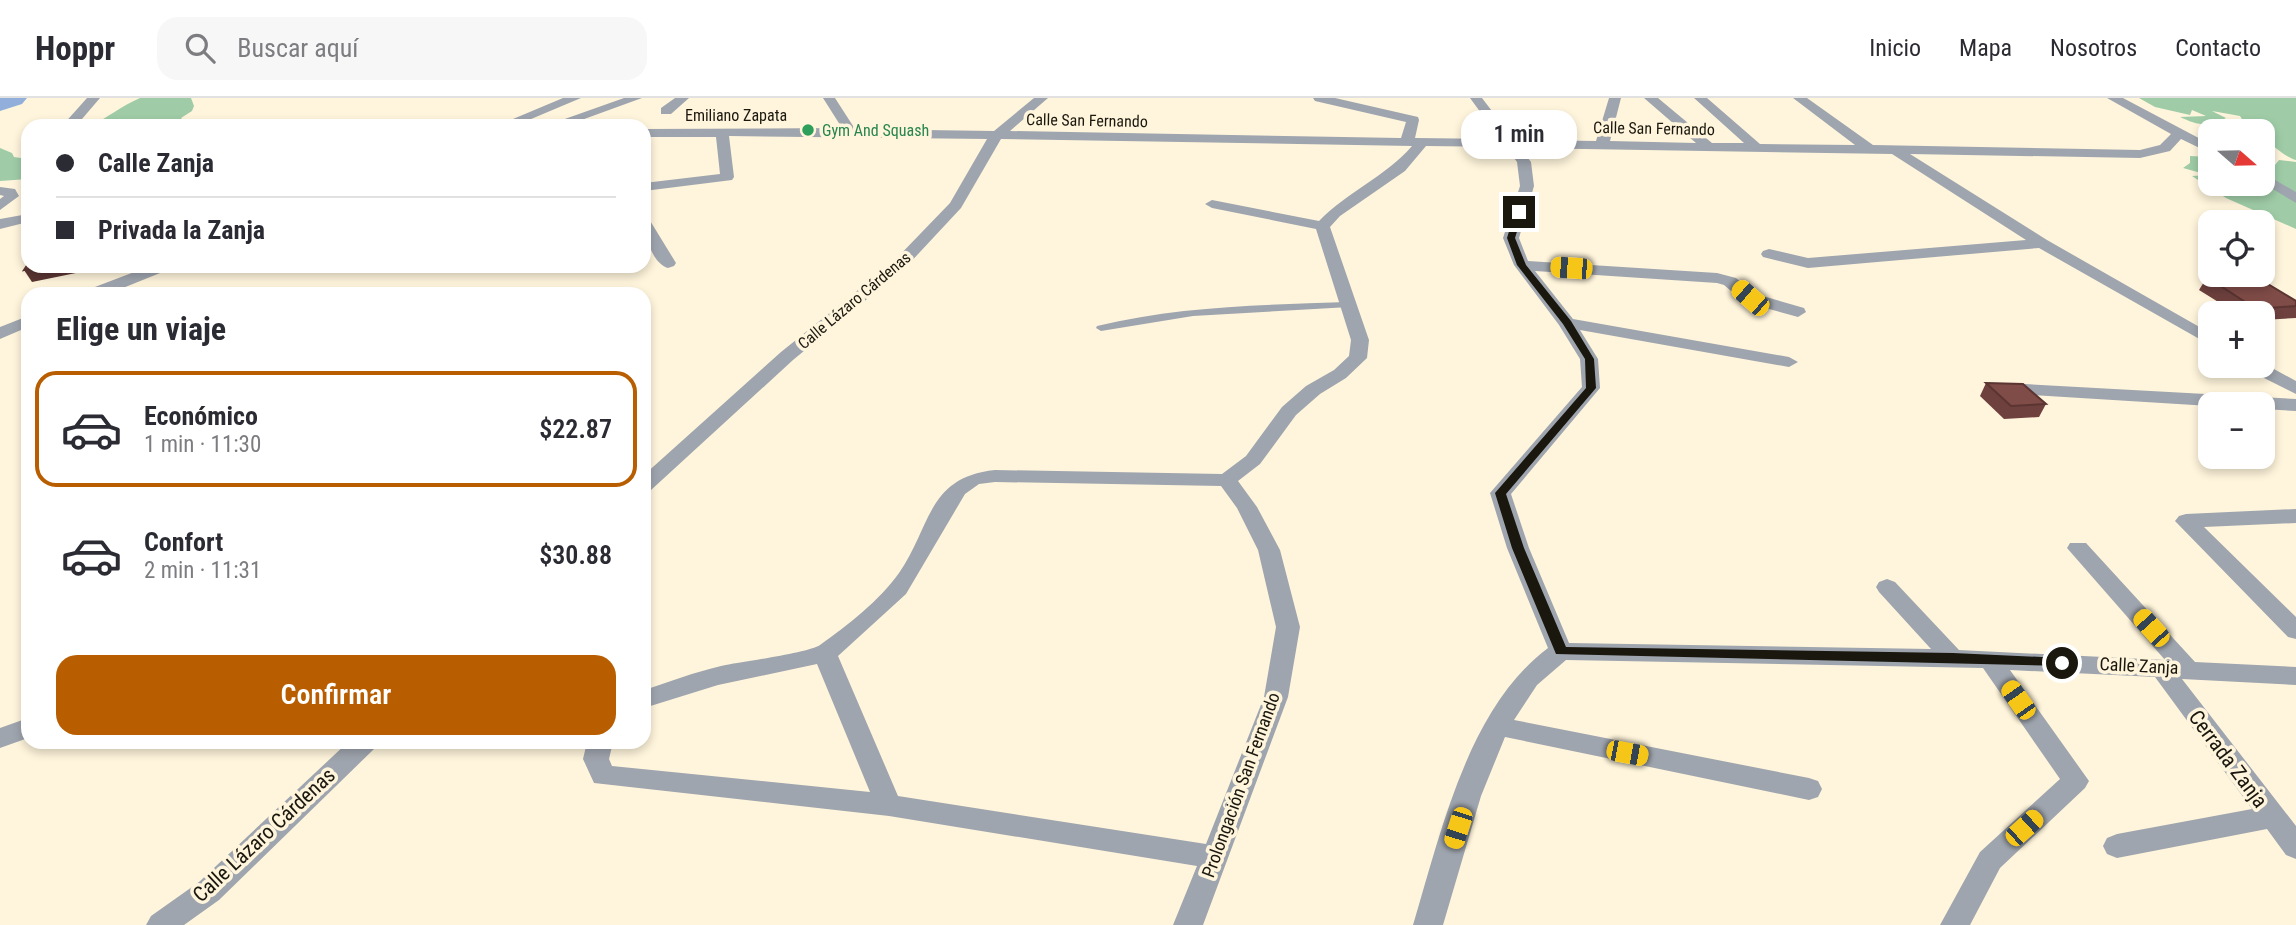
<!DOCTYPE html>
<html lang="es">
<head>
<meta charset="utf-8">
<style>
	:root { --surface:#fff; --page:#f7f7f7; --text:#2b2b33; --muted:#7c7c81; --line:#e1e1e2; --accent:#b85e00 }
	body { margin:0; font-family:"Roboto Condensed",sans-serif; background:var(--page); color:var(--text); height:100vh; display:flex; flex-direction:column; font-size:26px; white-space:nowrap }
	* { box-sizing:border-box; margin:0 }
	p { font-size:23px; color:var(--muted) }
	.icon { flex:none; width:38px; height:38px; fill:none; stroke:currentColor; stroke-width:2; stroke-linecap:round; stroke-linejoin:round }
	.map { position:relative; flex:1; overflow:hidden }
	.panel { position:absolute; left:21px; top:189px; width:630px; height:462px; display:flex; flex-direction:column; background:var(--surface); border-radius:21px; box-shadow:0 4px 10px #0003 }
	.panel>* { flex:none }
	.banner { position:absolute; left:21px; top:21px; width:630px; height:154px; border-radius:21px; box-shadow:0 4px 10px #0003; display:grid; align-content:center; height:154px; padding:0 35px; background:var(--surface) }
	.needle { width:46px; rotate:110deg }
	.fabs { position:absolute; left:2198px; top:21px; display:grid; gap:14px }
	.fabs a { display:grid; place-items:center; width:77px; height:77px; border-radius:14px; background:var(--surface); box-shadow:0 4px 10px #0003; font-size:35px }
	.end { position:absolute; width:32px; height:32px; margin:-16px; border:9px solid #1a170e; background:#fff; box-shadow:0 0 0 4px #fff }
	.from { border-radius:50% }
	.bubble { position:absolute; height:49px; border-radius:21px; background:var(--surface); box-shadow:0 4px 10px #0003; font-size:23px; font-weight:600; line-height:49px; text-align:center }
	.car { position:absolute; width:21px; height:42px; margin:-21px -10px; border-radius:9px; box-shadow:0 0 5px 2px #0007; background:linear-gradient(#f5c518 24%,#345 0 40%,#f5c518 0 76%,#345 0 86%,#f5c518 0) }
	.banner b { display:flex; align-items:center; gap:24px; height:66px; font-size:26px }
	.banner b+b { border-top:2px solid var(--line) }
	.banner i { width:18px; height:18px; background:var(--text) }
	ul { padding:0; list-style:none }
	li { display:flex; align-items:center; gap:21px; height:116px; margin:0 14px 10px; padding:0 21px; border:4px solid transparent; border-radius:21px }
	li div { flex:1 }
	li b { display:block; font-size:26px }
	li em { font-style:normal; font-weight:600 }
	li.selected { border-color:var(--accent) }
	li>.icon { width:63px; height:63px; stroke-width:1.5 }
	h2 { padding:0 35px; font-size:32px; line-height:84px }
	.primary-button { display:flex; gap:14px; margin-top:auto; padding:14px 35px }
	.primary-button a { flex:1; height:80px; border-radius:21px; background:var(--accent); color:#fff; font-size:28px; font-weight:600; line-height:80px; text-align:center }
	header { display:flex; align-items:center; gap:42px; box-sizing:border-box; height:98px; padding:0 35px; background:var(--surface); border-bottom:2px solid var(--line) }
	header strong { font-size:33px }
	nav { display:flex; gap:38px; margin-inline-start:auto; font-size:24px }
	.search { width:490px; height:63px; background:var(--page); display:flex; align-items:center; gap:18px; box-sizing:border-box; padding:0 24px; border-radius:21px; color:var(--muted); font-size:26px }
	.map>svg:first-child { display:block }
	.forest { fill:#9fcca7 }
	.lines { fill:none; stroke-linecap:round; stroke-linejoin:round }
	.river { fill:#92aeda; fill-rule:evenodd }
	.lane { fill:#9fa5ae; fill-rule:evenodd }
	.street { fill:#9fa5ae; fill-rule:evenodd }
	.wall { fill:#6e413e }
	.shaded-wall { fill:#5a3532 }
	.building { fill:#804c48; stroke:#5a3532; stroke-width:2 }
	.route { fill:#1a170e }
	.leisure-dot { fill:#2e9e5b; stroke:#fff5dc; stroke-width:2.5 }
	.labels { text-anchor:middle; stroke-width:7; stroke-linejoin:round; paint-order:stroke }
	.far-street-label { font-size:16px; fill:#1a170e; stroke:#fff5dc }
	.far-leisure-label { font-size:16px; fill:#27864d; stroke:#fff5dc; text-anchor:start }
	.street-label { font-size:18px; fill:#1a170e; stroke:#fff5dc }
	.near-street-label { font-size:21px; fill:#1a170e; stroke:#fff5dc }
</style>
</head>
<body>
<header>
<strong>Hoppr</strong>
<div class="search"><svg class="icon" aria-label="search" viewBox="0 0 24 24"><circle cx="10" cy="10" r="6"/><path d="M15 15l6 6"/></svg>Buscar aquí</div>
<nav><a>Inicio</a><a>Mapa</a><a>Nosotros</a><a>Contacto</a></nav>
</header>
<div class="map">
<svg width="2296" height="827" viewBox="0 0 2296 827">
	<rect width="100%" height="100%" fill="#fff5dc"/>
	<g class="forest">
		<path d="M140,0H191L194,8L192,13L181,20L189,28H90C109,19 121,8 140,0Z"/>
		<path d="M2139,0H2296V62C2283,58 2275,48 2263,41V33H2237L2225,30H2236L2233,25L2236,24L2234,21H2242L2240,18L2212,13L2226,20C2209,31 2195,26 2180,19L2206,18L2192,12L2190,17L2155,9Z"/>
		<polygon points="0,50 12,55 14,59 28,61 28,81 0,83"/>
		<polygon points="2190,58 2210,59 2210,86 2263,86 2263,66 2275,67 2279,62 2296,64 2296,131 2226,100 2192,78 2208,77 2183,70 2190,65"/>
	</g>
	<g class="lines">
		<polygon class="river" points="0,0 27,0 22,6 0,13"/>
		<path class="lane" d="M1347,204L1350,205V209L1193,218L1101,233L1096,230L1097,228C1179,208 1263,207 1347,204Z"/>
		<g class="street">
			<polygon points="87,0 100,0 76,28 62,28"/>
			<polygon points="563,0 581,0 524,24 519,25 513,21"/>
			<polygon points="624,0 642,0 565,28 545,28"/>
			<polygon points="675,0 689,0 671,16 661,16 661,10"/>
			<path d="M823,0H835L855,31L994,33L1034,0H1048L1010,33L1401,40L1406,24L1315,3L1313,0H1335L1418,19L1419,22L1415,40L1500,41L1470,0H1482L1514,42L1596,43L1609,0H1621L1610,43L1696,45L1644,0H1658L1712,45H1744L1694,0H1707L1760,46L1855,47L1793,0H1807L1873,47L2140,52L2160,47L2171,36L2107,0H2123L2210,46V55L2181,41L2170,53L2140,60L1910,56L2047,142L2210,235V247L2039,150L1808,170L1763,159L1761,156L1763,153L1769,151L1808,160L2026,142L1892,56L1520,50L1531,64L1534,88L1519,140L1528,163L1717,175L1736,180L1756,196L1804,210L1806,214L1798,219L1744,204L1724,187L1717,185L1535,173L1573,221L1789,259L1798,264L1789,269L1580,232L1598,261L1600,290L1511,396L1529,450L1569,545L1931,551L1879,494L1876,489L1879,484L1887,481L1895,484L1959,552L2165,562L2067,450L2070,445H2086L2195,564L2296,569V587L2182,581L2296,728V761L2286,757L2267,731L2117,760L2107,756L2103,748L2107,740L2117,736L2252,711L2155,579L2010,572L2089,683L2085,690L2000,770L1970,827H1940L1980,754L2060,681L1983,570L1566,562L1537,587L1514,622L1809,680L1818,683L1822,691L1818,699L1809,702L1505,639L1481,698L1443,827H1413C1441,734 1468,610 1548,550L1507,450L1490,395L1582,289L1580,261L1559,227L1514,167L1503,140L1520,88L1517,64L1506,49L1426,48L1405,73L1340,118L1330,129L1369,242L1367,260L1346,280L1320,296L1296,317L1260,366L1238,383L1257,409L1280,452L1300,529L1288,599L1203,827H1173L1197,768L889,718L594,685L583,661L587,644H613L609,661L612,668L870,694L817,566L718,587L644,610V592C669,584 695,574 721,568C740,564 808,555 820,547C847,528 880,502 899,475C931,429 927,379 995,372L1222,376L1246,358L1282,309L1306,288L1334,272L1349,258L1351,242L1316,131L1212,110L1205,106L1212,102L1319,123C1347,94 1385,79 1412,48L1001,41L961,110L906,169L793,262L651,392L644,394V377L781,254L894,163L950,105L987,41L729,38L734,79L732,82L644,93V85L720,76L716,39H644V31L842,30ZM995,384L1221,388L1237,410L1258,452L1276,529L1264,599L1206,746L898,698L838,558L906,496L965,396L979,386Z"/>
			<polygon points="2263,75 2296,94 2296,105 2263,85"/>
			<polygon points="0,89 15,91 19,98 0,112 0,101 4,98 0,97"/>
			<polygon points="28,116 28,124 0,131 0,121"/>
			<path d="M644,119L649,121L676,165L674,168L668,170C651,165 644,135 644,119Z"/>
			<polygon points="150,168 172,168 170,171 108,196 85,196 87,192"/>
			<polygon points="28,218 28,229 0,241 0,229"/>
			<polygon points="2263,265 2296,283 2296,296 2248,272 2245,268 2263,268"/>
			<polygon points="2005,285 2296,301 2296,313 2263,311 2263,306 2210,308 1998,295 1996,291"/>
			<polygon points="2296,411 2296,425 2204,429 2296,519 2296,541 2288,539 2175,423 2179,418 2186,416"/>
			<polygon points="28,620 28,640 0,650 0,630"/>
			<polygon points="348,644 378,644 374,651 219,802 184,827 146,827 151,818 199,784"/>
		</g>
	</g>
	<g class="wall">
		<polygon points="2207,179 2296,203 2296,220 2263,222 2263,215 2236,215 2199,192"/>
		<polygon points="1986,285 2046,306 2039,319 2004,321 1980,298"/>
	</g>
	<polygon class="shaded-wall" points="45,168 110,168 32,184 24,172"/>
	<g class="building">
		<polygon points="28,166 28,168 45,168 24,172"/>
		<polygon points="2253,177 2296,203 2296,208 2256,211 2207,179"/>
		<polygon points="1986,285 2023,286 2046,306 2011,308"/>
	</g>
	<polygon class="route" points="1519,112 1523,114 1515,140 1526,167 1571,223 1594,261 1596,290 1506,396 1524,450 1566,549 1953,555 2062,560 2069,565 2067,568 1556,556 1512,450 1495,395 1586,290 1585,261 1563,226 1517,167 1507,140 1515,114"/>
	<circle class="leisure-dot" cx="808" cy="32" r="7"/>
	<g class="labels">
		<g class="far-street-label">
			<text x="736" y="23">Emiliano Zapata</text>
			<text transform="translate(1087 22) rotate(1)" y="6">Calle San Fernando</text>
			<text transform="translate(1654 30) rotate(1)" y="6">Calle San Fernando</text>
			<text transform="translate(854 202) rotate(-40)" y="6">Calle Lázaro Cárdenas</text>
		</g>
		<g class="far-leisure-label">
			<text x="822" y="38">Gym And Squash</text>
		</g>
		<g class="street-label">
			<text transform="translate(2139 568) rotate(3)" y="6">Calle Zanja</text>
			<text transform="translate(1241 687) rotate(-70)" y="6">Prolongación San Fernando</text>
		</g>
		<g class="near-street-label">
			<text transform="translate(2228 661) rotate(53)" y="7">Cerrada Zanja</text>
			<text transform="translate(264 737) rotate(-43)" y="7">Calle Lázaro Cárdenas</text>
		</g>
	</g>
</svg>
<div class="fabs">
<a><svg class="needle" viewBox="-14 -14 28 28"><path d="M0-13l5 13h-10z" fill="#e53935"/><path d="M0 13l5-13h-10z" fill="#7c7c81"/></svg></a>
<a><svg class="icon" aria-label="locate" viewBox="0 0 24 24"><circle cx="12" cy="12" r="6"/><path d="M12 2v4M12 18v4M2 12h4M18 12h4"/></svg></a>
<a>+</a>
<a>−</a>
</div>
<i class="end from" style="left:2062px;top:565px"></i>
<i class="end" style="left:1519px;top:114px"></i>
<div class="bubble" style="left:1461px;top:12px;width:116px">1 min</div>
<i class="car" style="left:1571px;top:170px;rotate:274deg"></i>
<i class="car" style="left:1750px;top:200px;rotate:311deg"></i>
<i class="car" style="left:2151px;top:530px;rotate:318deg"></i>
<i class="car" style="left:2018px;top:602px;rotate:325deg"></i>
<i class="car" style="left:1627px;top:655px;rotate:101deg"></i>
<i class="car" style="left:1458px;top:730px;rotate:198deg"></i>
<i class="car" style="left:2024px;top:730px;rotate:48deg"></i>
<div class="banner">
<b><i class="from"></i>Calle Zanja</b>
<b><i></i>Privada la Zanja</b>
</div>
<section class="panel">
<h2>Elige un viaje</h2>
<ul>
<li class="selected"><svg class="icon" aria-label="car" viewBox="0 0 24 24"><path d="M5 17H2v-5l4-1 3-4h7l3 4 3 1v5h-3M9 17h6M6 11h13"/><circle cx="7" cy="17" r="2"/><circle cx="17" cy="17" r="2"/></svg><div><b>Económico</b><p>1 min · 11:30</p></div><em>$22.87</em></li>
<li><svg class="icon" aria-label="car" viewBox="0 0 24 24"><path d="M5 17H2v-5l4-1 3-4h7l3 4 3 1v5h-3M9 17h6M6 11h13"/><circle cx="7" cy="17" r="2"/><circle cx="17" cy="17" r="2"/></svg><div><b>Confort</b><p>2 min · 11:31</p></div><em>$30.88</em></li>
</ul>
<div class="primary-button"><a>Confirmar</a></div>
</section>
</div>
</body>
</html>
